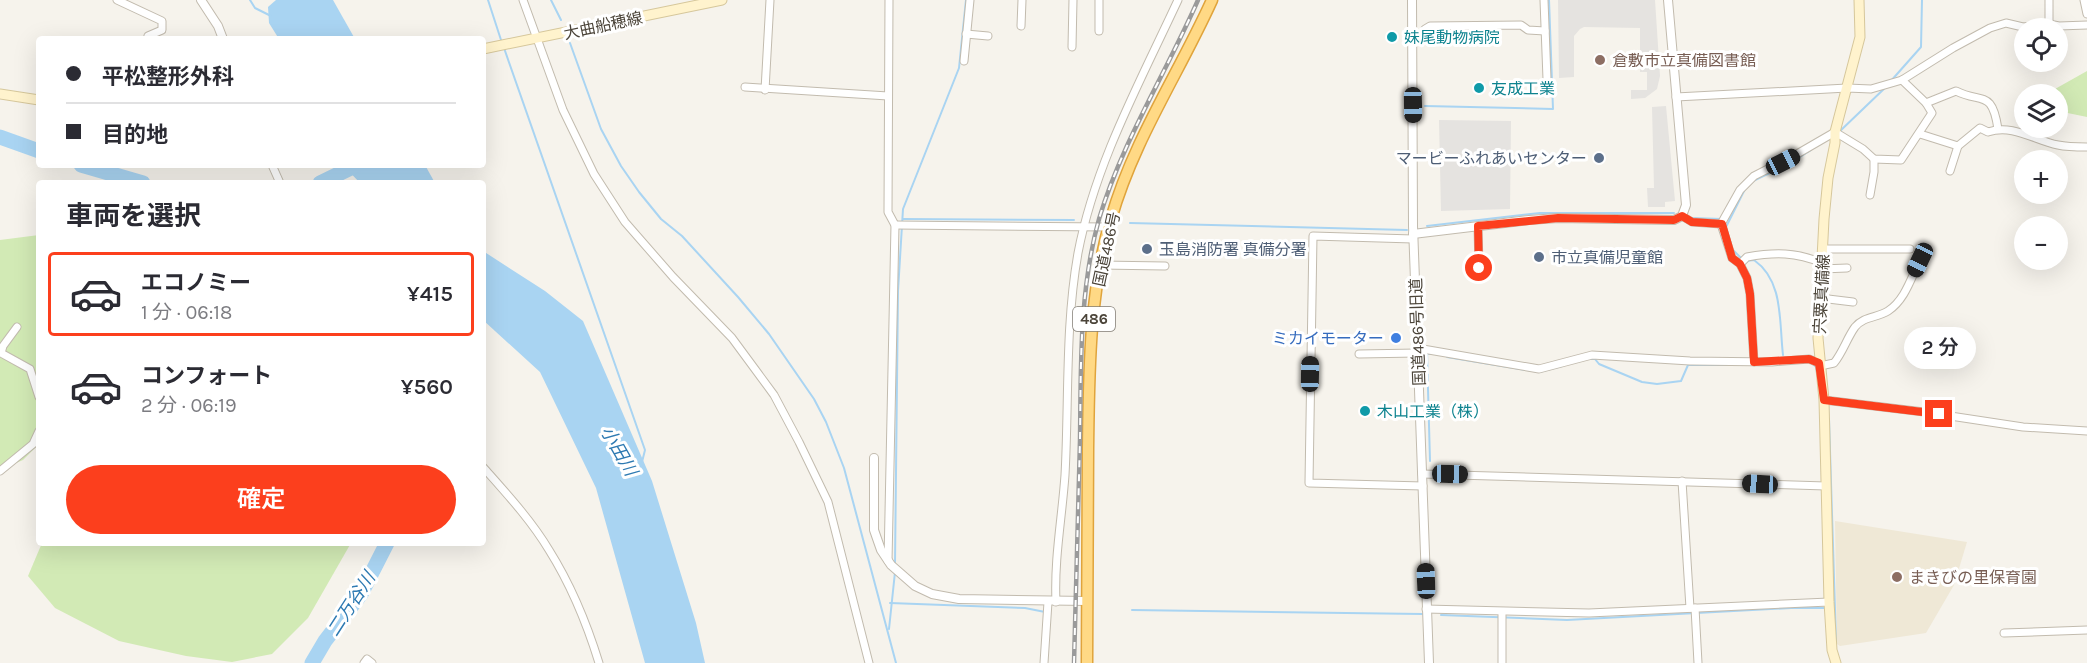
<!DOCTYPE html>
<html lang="ja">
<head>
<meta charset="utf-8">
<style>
	:root { --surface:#fff; --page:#f2f2f3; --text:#2b2b33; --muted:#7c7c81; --line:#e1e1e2; --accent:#fc3f1d }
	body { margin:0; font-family:Karla,"Noto Sans JP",sans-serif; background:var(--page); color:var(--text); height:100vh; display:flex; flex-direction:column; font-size:22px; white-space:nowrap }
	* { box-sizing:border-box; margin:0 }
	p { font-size:20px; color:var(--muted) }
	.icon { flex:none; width:33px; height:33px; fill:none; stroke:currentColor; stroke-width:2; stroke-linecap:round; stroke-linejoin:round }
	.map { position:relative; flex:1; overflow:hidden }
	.sheet { position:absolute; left:36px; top:180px; width:450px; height:366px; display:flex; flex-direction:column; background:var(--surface); border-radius:6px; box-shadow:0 6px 24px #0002 }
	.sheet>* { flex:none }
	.top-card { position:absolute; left:36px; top:36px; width:450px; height:132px; border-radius:6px; box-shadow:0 6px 24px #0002; display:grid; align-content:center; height:132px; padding:0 30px; background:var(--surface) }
	.controls { position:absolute; left:2014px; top:18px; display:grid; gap:12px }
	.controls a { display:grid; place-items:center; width:54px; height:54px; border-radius:50%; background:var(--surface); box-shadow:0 6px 24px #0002; font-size:30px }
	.end { position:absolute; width:27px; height:27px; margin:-14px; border:8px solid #fc3f1d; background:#fff; box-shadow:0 0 0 3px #fff }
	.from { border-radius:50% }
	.bubble { position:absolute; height:42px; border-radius:21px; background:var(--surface); box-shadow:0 6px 24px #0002; font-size:20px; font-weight:600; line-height:42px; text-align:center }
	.car { position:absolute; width:18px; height:36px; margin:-18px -9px; border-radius:8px; box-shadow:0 0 4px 2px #0007; background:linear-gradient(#222 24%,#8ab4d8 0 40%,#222 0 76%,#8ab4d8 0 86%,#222 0) }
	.top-card b { display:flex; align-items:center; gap:21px; height:57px; font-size:22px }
	.top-card b+b { border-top:2px solid var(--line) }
	.top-card i { width:15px; height:15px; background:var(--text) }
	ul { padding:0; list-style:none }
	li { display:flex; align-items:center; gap:18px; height:84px; margin:0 12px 9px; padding:0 18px; border:3px solid transparent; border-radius:6px }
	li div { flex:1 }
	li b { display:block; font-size:22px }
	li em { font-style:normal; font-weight:600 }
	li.selected { border-color:var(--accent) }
	li>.icon { width:54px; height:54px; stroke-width:1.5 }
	h2 { padding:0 30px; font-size:27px; line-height:72px }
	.cta { display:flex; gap:12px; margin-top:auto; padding:12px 30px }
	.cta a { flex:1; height:69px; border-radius:36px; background:var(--accent); color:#fff; font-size:24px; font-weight:600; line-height:69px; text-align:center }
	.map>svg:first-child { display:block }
	.education { fill:#efe8d6 }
	.green { fill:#d2eab5 }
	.parking { fill:#e5e3e0 }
	.water { fill:#a9d4f2 }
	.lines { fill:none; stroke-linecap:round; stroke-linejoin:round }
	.stream { stroke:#a9d4f2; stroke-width:2 }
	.river { stroke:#a9d4f2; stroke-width:15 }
	.minor-casing { stroke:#c2bbae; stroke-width:9 }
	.tertiary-casing { stroke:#c2bbae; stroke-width:10 }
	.secondary-casing { stroke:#d6c79b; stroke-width:11 }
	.trunk-casing { stroke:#e0a43c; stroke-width:13 }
	.minor { stroke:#fff; stroke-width:7 }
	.tertiary { stroke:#fff; stroke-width:8 }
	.secondary { stroke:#fff3cd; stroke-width:9 }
	.trunk { stroke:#ffd985; stroke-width:10 }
	.rail-casing { stroke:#9a9a9a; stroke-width:4.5 }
	.rail { stroke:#fff; stroke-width:2; stroke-dasharray:7; stroke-linecap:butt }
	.route { stroke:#fc3f1d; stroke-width:8 }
	.culture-dot { fill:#0f9aa8; stroke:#fff; stroke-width:2 }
	.education-dot { fill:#8d6e63; stroke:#fff; stroke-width:2 }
	.service-dot { fill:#5c6f8a; stroke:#fff; stroke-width:2 }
	.shop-dot { fill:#3f7fe0; stroke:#fff; stroke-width:2 }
	.labels { text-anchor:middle; stroke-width:6; stroke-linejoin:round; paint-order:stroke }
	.shield { fill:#fff; stroke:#817c74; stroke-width:1.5 }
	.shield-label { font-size:15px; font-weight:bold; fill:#4b4439 }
	.street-label { font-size:16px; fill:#4b4439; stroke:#fff }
	.culture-label { font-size:16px; fill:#0d838f; stroke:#fff; text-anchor:start }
	.education-label { font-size:16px; fill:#785e54; stroke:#fff; text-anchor:start }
	.service-label { font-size:16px; fill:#4e5e75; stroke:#fff; text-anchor:start }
	.shop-label { font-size:16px; fill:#366cbe; stroke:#fff; text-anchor:end }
	.water-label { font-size:18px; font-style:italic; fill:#2e7ab2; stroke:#fff }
</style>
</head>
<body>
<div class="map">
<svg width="2087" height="663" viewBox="0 0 2087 663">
	<rect width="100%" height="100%" fill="#f6f3ec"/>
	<polygon class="education" points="1835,521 1967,542 1954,585 1926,633 1840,646 1837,644"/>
	<g class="green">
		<polygon points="2087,71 2087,117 2058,111 2058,94 2054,94 2055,89"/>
		<polygon points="39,235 39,444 23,460 0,470 0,240"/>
		<polygon points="42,543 351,543 308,618 272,654 232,662 186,656 119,641 55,608 28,576"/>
	</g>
	<g class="parking">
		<polygon points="1558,0 1655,0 1660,76 1657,89 1645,98 1631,99 1631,90 1647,90 1647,72 1640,72 1640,28 1584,27 1580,29 1574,36 1574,77 1559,78"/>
		<polygon points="1666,106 1675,201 1665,202 1665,207 1648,207 1647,188 1654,188 1652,107"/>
		<polygon points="1439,120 1511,121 1510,209 1441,211"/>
	</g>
	<g class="water">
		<polygon points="276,0 333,0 355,39 279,39 269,23 268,7"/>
		<polygon points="343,165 425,165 435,183 360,183"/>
		<polygon points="483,251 545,291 583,321 652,481 696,623 705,663 645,663 596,488 540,372 483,320"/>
	</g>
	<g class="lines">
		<g class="stream">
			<polyline points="250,0 255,8 271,16"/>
			<polyline points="488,0 502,43"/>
			<polyline points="551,0 561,20"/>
			<polyline points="570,43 601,129 621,166 639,192 661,219 682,236 738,297 769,334 814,399 826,422 844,468 896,663"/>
			<polyline points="504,48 645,450 642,462"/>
			<polyline points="1890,82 1921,47 1922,0"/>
			<polyline points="1425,106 1553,109 1549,0"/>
			<polyline points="1839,132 1887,86"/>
			<polyline points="1753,181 1789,164 1811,150"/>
			<polyline points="1692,218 1721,219"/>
			<polyline points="903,219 1074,220"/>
			<polyline points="1130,223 1407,230"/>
			<polyline points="1427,226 1540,213 1674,213"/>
			<polyline points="1731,244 1726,227 1745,189"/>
			<polyline points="1733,250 1741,258"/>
			<path d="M1746,261L1754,260C1784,281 1779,322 1783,355"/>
			<polyline points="1430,354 1427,353 1430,461"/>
			<polyline points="1447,357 1539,372 1562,366"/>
			<polyline points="1591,359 1595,359 1599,364 1642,382 1657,384 1681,381 1688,365 1730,365"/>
			<polyline points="1812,363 1816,367 1817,373"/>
			<polyline points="1829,419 1836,641"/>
			<polyline points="895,564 898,291 903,209 959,68 966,0"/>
			<polyline points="890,603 1025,608 1045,612"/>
			<polyline points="1132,610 1422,614"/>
			<polyline points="1441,615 1567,620 1791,608 1825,608"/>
			<polyline points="889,629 895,572"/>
		</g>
		<g class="river">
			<polyline points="0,137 39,151"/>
			<polyline points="81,165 143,183"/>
			<polyline points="320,183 357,165"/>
			<polyline points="312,663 325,641 361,594 387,543"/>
		</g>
		<g class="minor-casing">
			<g id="minor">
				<polyline points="117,0 162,21 162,30 148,36"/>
				<polyline points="523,0 563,110 594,174 625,222 673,277 732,338 774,395 799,442 828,502 869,663"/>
				<polyline points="1544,0 1547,79"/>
				<polyline points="2084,0 2087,14"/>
				<polyline points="2049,24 2049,0"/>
				<polyline points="1021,26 1022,0"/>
				<polyline points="1099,31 1099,0"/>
				<polyline points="966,34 988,36"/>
				<polyline points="1412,40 1419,40 1425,29 1430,26 1521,25 1528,30 1545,31"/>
				<polyline points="1072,47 1073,0"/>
				<polyline points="964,61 970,0"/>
				<polyline points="745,87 888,96"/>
				<polyline points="765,90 770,0"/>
				<polyline points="1676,97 1847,88 1871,89 1902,80 1953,48 1990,28 2006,23 2023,27 2049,24 2059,26 2087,25"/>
				<path d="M1926,103L1956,91C1982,104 1992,89 1998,129"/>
				<polyline points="1920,134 1958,146"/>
				<polyline points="272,165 280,183"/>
				<path d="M1950,171L1958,146L1980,128L1988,132C2013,124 2034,140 2058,145C2067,147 2078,147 2087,147"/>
				<polyline points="1870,195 1874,172 1874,159"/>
				<polyline points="1682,216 1692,222 1721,224"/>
				<polyline points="895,225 1108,227"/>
				<polyline points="1478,226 1479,268"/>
				<polyline points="1413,239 1313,236 1309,483 1423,486"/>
				<polyline points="1823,249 1910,249"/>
				<path d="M1740,264L1747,257C1775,252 1796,252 1822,263"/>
				<polyline points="1100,265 1165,266"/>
				<polyline points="1822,269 1847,268"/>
				<polyline points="1820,298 1853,302"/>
				<polyline points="17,327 3,346 1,353 30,369 39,397"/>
				<polyline points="1417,348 1539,369 1592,355 1690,361 1772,362 1809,359 1819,363"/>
				<polyline points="1359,354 1417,353"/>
				<polyline points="1754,362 1750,294 1747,278 1740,264 1732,258 1721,224 1740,190 1754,176 1797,154 1835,132 1863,149 1874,159 1901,160 1932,113 1926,103 1902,80"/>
				<path d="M1820,366L1834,363C1843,352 1847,338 1855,327C1864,316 1877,318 1888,311C1905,300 1911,278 1920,260"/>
				<polyline points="1824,400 1924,412 2023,427 2087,431"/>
				<path d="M483,467C506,493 531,520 549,550C571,585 587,624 599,663"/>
				<polyline points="0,471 33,444 39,431"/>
				<polyline points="1422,474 1826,486"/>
				<polyline points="1682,481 1690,608"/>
				<polyline points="888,561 895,225 888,212 889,0"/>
				<path d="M1056,602C1054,559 1062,518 1065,475C1069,401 1065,326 1078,253C1095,164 1140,82 1178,0"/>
				<polyline points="1695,608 1698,663"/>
				<polyline points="1426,609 1589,613 1829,602"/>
				<polyline points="2004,633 2087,630"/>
				<polyline points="364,663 367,659 372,663"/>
				<polyline points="1044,663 1048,602"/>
				<polyline points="1502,663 1502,612"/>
			</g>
		</g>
		<g class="tertiary-casing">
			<g id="tertiary">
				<polyline points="201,0 218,26 223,39"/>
				<polyline points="1412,0 1413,226 1429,663"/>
				<polyline points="1413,234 1529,220 1558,218 1674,220 1682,216 1686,205 1668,0"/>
				<polyline points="874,458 874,530 881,550 891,565 915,586 932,594 959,599 1087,601"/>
			</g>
		</g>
		<g class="secondary-casing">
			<g id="secondary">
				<polyline points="483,49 722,0"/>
				<polyline points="0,94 39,100"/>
				<polyline points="1836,663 1832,650 1829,602 1824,400 1818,338 1824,219 1828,178 1835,143 1835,132 1860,37 1859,0"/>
			</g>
		</g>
		<g class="trunk-casing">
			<path id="trunk" d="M1087,663C1087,592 1088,520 1088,449C1089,373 1089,292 1111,219C1133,141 1179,73 1212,0"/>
		</g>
		<use href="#minor" class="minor"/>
		<use href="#tertiary" class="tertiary"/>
		<use href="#secondary" class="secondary"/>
		<use href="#trunk" class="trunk"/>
		<g class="rail-casing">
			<path id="rail" d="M1074,663C1076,589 1078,515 1080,440C1081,366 1079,291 1099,219C1122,142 1166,73 1198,0"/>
		</g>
		<use href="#rail" class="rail"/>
	</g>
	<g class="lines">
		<polyline class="route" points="1479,268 1478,226 1558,218 1674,220 1682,216 1692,222 1722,224 1732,258 1740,264 1747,278 1750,294 1754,362 1809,359 1819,363 1824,400 1939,414"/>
	</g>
	<g class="culture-dot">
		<circle cx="1392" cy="37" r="6"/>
		<circle cx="1479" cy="88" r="6"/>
		<circle cx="1365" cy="411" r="6"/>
	</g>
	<g class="education-dot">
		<circle cx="1600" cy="60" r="6"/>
		<circle cx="1897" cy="577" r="6"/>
	</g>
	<g class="service-dot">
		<circle cx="1599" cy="158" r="6"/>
		<circle cx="1147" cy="249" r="6"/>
		<circle cx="1539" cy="257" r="6"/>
	</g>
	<circle class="shop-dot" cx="1396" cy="338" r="6"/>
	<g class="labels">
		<rect class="shield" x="1073" y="307" width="42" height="24" rx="4.5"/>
		<g class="shield-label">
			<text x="1094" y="324">486</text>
		</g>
		<g class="street-label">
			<text transform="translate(603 25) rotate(-12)" y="6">大曲船穂線</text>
			<text transform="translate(1106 249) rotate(-78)" y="6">国道486号</text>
			<text transform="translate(1821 294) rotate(-87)" y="6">宍粟真備線</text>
			<text transform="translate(1417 332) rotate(-92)" y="6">国道486号旧道</text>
		</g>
		<g class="culture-label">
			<text x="1404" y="43">妹尾動物病院</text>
			<text x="1491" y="94">友成工業</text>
			<text x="1377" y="417">木山工業（株）</text>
		</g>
		<g class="education-label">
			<text x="1612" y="66">倉敷市立真備図書館</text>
			<text x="1909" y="583">まきびの里保育園</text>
		</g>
		<g class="service-label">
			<text x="1587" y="164" text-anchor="end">マービーふれあいセンター</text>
			<text x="1159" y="255">玉島消防署 真備分署</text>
			<text x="1551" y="263">市立真備児童館</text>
		</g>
		<g class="shop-label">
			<text x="1384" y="344">ミカイモーター</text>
		</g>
		<g class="water-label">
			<text transform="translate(619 451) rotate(60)" y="6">小田川</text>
			<text transform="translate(351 604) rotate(-57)" y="6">二万谷川</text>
		</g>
	</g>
</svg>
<div class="controls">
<a><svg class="icon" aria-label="locate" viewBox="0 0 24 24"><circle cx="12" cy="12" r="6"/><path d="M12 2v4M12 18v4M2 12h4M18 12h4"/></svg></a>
<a><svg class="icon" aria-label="layers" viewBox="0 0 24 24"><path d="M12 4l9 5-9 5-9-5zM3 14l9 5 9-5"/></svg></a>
<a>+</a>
<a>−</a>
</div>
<i class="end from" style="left:1479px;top:268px"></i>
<i class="end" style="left:1939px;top:414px"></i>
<div class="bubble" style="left:1904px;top:327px;width:72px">2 分</div>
<i class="car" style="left:1413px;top:105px;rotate:179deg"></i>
<i class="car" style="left:1783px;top:162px;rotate:63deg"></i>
<i class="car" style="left:1920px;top:260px;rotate:205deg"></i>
<i class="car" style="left:1310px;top:374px;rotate:1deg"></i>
<i class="car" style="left:1450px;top:474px;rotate:91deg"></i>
<i class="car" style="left:1760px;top:484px;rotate:273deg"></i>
<i class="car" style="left:1426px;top:581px;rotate:358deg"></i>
<div class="top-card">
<b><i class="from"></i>平松整形外科</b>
<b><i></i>目的地</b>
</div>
<section class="sheet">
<h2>車両を選択</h2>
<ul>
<li class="selected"><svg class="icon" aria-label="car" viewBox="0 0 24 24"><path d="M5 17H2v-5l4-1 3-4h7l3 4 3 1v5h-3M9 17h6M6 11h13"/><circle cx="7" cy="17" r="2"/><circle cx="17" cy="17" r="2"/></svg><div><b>エコノミー</b><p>1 分 · 06:18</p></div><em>¥415</em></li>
<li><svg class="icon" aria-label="car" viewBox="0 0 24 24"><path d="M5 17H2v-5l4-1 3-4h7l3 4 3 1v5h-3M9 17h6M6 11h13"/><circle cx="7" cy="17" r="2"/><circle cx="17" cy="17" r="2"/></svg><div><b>コンフォート</b><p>2 分 · 06:19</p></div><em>¥560</em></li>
</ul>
<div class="cta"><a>確定</a></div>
</section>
</div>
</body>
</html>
